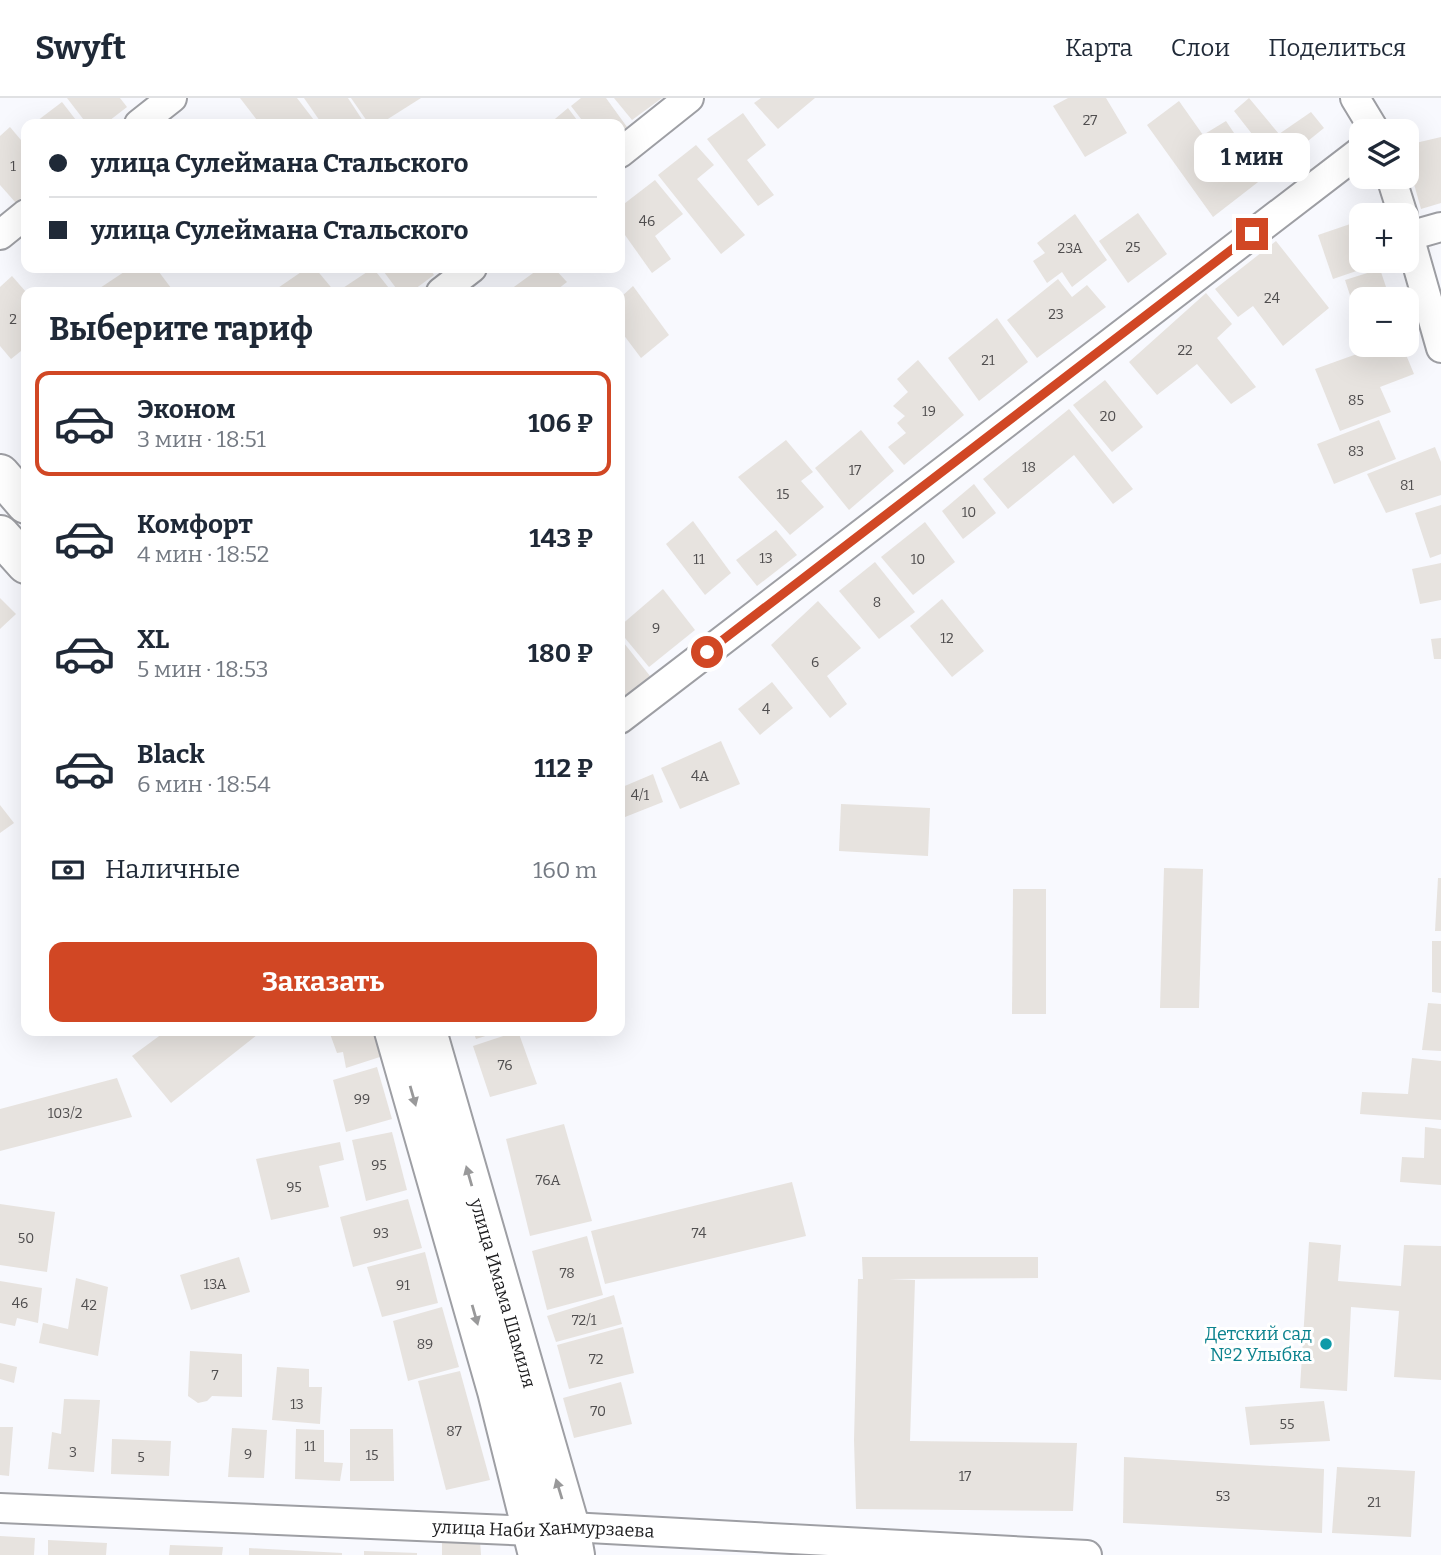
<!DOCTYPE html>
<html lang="ru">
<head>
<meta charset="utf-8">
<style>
	:root { --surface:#fff; --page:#f6f6f7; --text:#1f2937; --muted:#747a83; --line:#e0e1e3; --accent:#d14724 }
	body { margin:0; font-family:Bitter,serif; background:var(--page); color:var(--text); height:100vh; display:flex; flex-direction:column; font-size:26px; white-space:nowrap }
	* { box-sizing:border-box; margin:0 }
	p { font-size:23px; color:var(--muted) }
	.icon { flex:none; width:38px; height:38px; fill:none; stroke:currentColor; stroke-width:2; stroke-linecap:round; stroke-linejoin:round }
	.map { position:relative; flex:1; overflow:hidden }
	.sheet { position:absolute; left:21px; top:189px; width:604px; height:749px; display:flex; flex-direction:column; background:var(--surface); border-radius:14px; box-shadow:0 7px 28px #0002 }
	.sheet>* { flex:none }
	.top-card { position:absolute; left:21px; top:21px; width:604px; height:154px; border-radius:14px; box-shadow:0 7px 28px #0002; display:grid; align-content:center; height:154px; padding:0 28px; background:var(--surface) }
	.buttons { position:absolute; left:1349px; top:21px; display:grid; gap:14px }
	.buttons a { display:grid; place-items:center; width:70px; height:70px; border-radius:14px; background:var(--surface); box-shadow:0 7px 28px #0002; font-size:35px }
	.end { position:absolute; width:32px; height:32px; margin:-16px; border:9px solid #d14724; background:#fff; box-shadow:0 0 0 4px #fff }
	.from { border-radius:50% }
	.bubble { position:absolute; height:49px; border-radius:14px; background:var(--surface); box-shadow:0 7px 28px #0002; font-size:23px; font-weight:700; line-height:49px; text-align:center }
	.top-card b { display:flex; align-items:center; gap:24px; height:66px; font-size:26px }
	.top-card b+b { border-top:2px solid var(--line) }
	.top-card i { width:18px; height:18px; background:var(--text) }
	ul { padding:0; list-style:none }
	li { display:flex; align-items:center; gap:21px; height:105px; margin:0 14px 10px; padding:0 14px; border:4px solid transparent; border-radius:14px }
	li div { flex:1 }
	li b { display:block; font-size:26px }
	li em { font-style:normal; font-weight:700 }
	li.active { border-color:var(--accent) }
	li>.icon { width:63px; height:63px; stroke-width:1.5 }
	h2 { padding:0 28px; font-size:32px; line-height:84px }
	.pay { display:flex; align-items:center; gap:18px; height:77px; padding:0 28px; font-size:26px }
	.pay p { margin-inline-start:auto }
	.action { display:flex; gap:14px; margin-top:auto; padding:14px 28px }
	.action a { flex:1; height:80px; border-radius:14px; background:var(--accent); color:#fff; font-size:28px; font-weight:700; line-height:80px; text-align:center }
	header { display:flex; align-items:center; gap:42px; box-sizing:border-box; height:98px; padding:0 35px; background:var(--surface); border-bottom:2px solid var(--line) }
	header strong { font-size:33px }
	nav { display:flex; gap:38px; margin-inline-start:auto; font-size:24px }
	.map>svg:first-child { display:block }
	.building { fill:#e7e3df }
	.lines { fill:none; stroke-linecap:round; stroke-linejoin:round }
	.street-casing { stroke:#9e9fa4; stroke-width:32 }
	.secondary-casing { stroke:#9e9fa4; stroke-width:42 }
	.street { stroke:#fff; stroke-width:28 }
	.secondary { stroke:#fff; stroke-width:38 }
	.oneway { fill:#99999a }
	.route { stroke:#d14724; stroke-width:9 }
	.culture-dot { fill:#0f9aa8; stroke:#fff; stroke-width:2.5 }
	.labels { text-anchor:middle; stroke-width:6; stroke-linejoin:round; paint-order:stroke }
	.number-label { font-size:14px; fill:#504e4f }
	.street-label { font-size:18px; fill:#1d1d1f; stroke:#fff }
	.culture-label { font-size:18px; fill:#0d838f; stroke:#fff; text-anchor:end }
</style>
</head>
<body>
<header>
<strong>Swyft</strong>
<nav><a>Карта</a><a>Слои</a><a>Поделиться</a></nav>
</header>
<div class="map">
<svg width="1441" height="1457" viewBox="0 0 1441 1457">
	<rect width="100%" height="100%" fill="#f8f9fe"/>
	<g class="building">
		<polygon points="67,0 120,0 127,9 105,26 87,26"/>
		<polygon points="240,0 297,0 317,26 260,26"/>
		<polygon points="304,0 348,0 365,26 322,26"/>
		<polygon points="351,0 421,0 380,26 369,26"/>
		<polygon points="581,0 606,0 627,29 620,34 620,26 585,26 571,8"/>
		<polygon points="614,0 662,0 632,22"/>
		<polygon points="761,0 815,0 778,31 754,5"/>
		<polygon points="1068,0 1106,0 1127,35 1085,59 1053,8"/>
		<polygon points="1249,0 1279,36 1311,14 1324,30 1277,68 1234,13"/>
		<polygon points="1179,3 1203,37 1226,23 1238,41 1219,55 1235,78 1259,59 1271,74 1213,119 1147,27"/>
		<polygon points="62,4 79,26 33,26"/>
		<polygon points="568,10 580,26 549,26"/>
		<polygon points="743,15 766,47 747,62 774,97 758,108 707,41"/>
		<polygon points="10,29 26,48 26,96 16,105 0,87 0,38"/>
		<polygon points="1441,39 1441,105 1421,111 1407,61 1407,47"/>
		<polygon points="696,47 714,67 697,81 745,137 721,156 658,77"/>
		<polygon points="655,82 683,116 655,138 671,161 652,175 620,130 620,109"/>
		<polygon points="1138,115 1167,156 1128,185 1099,143"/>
		<polygon points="1075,116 1107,162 1072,189 1062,174 1047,185 1033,163 1045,155 1037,145"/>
		<polygon points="1362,122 1362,163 1380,163 1380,165 1333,181 1318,137"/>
		<polygon points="1276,143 1329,210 1283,248 1253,208 1238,219 1215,191"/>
		<polygon points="130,170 156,170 174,194 94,194"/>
		<polygon points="307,170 315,170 335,194 272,194"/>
		<polygon points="373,170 392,194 337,194"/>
		<polygon points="381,170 429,170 434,177 411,194 399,194"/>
		<polygon points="540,170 554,170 567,184 554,194 507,194"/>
		<polygon points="1380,171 1390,201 1362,201 1361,231 1345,182"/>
		<polygon points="12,178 26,194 26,249 11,261 0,248 0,189"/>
		<polygon points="1058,181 1072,199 1087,187 1106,209 1037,260 1007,222"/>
		<polygon points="633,188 669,237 641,260 620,232 620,200"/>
		<polygon points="1206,195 1232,226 1217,240 1256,289 1231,306 1197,266 1157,297 1129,264"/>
		<polygon points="997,220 1028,264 979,303 948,260"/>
		<polygon points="1382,247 1402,247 1414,276 1380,289 1391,314 1340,333 1315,271"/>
		<polygon points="918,262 964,317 904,367 888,349 906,335 897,325 905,318 893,308 908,294 897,281"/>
		<polygon points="1105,282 1143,329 1112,354 1073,307"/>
		<polygon points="1069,311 1133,391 1113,406 1074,357 1008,411 983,381"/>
		<polygon points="1379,322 1396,361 1334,386 1317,346"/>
		<polygon points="861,332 894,373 849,412 815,370"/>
		<polygon points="786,342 813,374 801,383 824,409 790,437 738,379"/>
		<polygon points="1435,349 1441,364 1441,397 1386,415 1367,376"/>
		<polygon points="974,386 996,415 963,441 942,413"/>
		<polygon points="1441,407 1441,456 1430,460 1415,415"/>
		<polygon points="693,423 731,475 705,497 666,446"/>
		<polygon points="925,424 955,464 913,497 881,459"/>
		<polygon points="776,432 797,457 757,488 736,462"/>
		<polygon points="875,464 915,514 879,541 839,493"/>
		<polygon points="1441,465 1441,502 1420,506 1412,471"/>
		<polygon points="663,491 695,532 649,569 620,534 620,528"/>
		<polygon points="0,500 16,516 0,531"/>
		<polygon points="942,501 984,553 952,579 910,528"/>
		<polygon points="818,503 861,550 827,578 847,606 830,620 771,547"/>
		<polygon points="620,540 650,578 620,602"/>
		<polygon points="1441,540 1441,561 1434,561 1431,541"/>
		<polygon points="772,584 793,610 760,637 738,611"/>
		<polygon points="721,643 740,686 680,711 661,670"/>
		<polygon points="653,676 663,704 620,721 620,690"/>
		<polygon points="841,706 930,710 928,758 839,753"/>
		<polygon points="0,707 14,725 0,735"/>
		<polygon points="1164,770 1203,771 1199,910 1160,910"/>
		<polygon points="1438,780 1441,780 1441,833 1435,833"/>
		<polygon points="1013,791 1046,791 1046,916 1012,916"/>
		<polygon points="1432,843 1441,843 1441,895 1432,894"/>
		<polygon points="1428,905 1441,906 1441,953 1422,952"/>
		<polygon points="166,933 262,933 171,1005 132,958"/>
		<polygon points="329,933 381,933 386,957 346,970 343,954 337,955"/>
		<polygon points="473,933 501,933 476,941"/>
		<polygon points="518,933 537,986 490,999 473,948"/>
		<polygon points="1412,960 1441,963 1441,1022 1360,1016 1362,994 1408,996"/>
		<polygon points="377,969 392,1021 346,1034 333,982"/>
		<polygon points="117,980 132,1019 0,1053 0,1011"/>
		<polygon points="564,1026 592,1123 530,1138 506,1041"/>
		<polygon points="1425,1029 1441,1031 1441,1087 1400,1084 1402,1059 1424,1060"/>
		<polygon points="392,1034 407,1092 366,1103 352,1042"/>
		<polygon points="340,1044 344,1062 319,1068 329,1109 271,1122 256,1061"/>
		<polygon points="792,1084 806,1138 605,1186 591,1133"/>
		<polygon points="408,1101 422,1150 353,1169 340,1119"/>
		<polygon points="0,1106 55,1114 47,1174 0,1167"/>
		<polygon points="587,1138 603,1197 547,1212 532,1153"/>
		<polygon points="1309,1144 1341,1147 1338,1183 1401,1188 1404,1147 1441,1148 1441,1282 1394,1279 1399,1213 1351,1209 1347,1293 1300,1290"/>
		<polygon points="425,1154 438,1205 382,1219 367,1169"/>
		<polygon points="239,1159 250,1194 191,1212 180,1177"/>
		<polygon points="862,1159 1038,1159 1038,1180 889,1181 915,1182 910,1343 1077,1345 1073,1413 856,1411 854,1342 858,1181 863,1181"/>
		<polygon points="76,1180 108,1189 98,1258 39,1245 43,1225 68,1231"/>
		<polygon points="0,1183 42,1190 38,1225 17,1220 15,1228 0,1225"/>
		<polygon points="614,1197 622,1226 556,1244 547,1218"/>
		<polygon points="442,1209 459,1269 408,1283 393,1223"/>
		<polygon points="623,1229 634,1275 569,1291 557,1247"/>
		<polygon points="190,1253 242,1256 242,1299 212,1298 207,1303 198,1305 188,1298"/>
		<polygon points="0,1265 17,1269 14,1285 0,1281"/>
		<polygon points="277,1269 309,1271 309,1289 322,1289 320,1326 272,1322"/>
		<polygon points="460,1273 490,1382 446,1392 418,1283"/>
		<polygon points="621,1284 632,1326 574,1340 563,1300"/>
		<polygon points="64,1301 100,1302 94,1374 48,1371 52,1334 61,1336"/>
		<polygon points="1324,1303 1330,1343 1250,1347 1245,1309"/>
		<polygon points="0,1329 13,1329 9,1378 0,1377"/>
		<polygon points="232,1330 267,1332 264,1380 228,1379"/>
		<polygon points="296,1331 324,1332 324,1364 343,1365 340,1383 295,1381"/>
		<polygon points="350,1331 393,1331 394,1383 350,1383"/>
		<polygon points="112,1341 171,1343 169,1378 111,1376"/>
		<polygon points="1124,1359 1324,1371 1322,1435 1123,1425"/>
		<polygon points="1337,1369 1415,1373 1411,1439 1332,1435"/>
		<polygon points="0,1438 35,1440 34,1457 0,1457"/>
		<polygon points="48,1442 107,1445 106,1457 48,1457"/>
		<polygon points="442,1442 480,1442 481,1457 442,1457"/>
		<polygon points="170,1447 223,1449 222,1457 169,1457"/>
		<polygon points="249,1450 342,1455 342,1457 249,1457"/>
		<polygon points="364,1453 417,1455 417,1457 364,1457"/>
	</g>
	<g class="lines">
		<g class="street-casing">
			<g id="street">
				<polyline points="1355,0 1375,33"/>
				<polyline points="139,26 172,0"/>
				<polyline points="620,55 689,0"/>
				<polyline points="1391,79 1403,117"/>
				<polyline points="1407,131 1441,250"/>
				<polyline points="0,137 26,116"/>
				<polyline points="1409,138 1441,129"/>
				<polyline points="441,194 472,170"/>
				<polyline points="620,621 1362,52"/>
				<path id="s1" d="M0,1410L533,1433L570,1429L1087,1457"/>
			</g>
		</g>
		<g class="secondary-casing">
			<g id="secondary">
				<polyline points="0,376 26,406"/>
				<polyline points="0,437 26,466"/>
				<polyline points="394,933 497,1293 538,1457"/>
				<path id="s2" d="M427,933L570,1429L575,1457"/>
			</g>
		</g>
		<use href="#street" class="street"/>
		<use href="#secondary" class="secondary"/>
	</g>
	<defs><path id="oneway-solid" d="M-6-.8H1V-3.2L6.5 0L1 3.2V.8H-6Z" transform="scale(1.75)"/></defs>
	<g class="oneway">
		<use href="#oneway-solid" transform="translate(413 998) rotate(74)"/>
		<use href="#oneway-solid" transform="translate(469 1078) rotate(-106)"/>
		<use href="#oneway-solid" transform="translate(475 1217) rotate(74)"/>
		<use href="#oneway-solid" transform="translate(559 1391) rotate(-107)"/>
	</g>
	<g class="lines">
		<polyline class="route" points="707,554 1252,136"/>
	</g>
	<circle class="culture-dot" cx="1326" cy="1246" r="7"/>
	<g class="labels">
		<g class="number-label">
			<text x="1090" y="27">27</text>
			<text x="13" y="73">1</text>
			<text x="647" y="128">46</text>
			<text x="1133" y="154">25</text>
			<text x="1070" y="155">23А</text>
			<text x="1272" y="205">24</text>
			<text x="1056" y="221">23</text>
			<text x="13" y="226">2</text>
			<text x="1185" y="257">22</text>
			<text x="988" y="267">21</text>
			<text x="1356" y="307">85</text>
			<text x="929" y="318">19</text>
			<text x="1108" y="323">20</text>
			<text x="1356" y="358">83</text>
			<text x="1029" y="374">18</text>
			<text x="855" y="377">17</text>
			<text x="1407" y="392">81</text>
			<text x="783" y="401">15</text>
			<text x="969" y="419">10</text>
			<text x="766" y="465">13</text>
			<text x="699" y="466">11</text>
			<text x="918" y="466">10</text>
			<text x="877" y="509">8</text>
			<text x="656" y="535">9</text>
			<text x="947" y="545">12</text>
			<text x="815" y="569">6</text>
			<text x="766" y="616">4</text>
			<text x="700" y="683">4А</text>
			<text x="640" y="702">4/1</text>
			<text x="505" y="972">76</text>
			<text x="362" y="1006">99</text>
			<text x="65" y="1020">103/2</text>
			<text x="379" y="1072">95</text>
			<text x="548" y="1087">76А</text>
			<text x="294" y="1094">95</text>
			<text x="381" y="1140">93</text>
			<text x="699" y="1140">74</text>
			<text x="26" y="1145">50</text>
			<text x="567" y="1180">78</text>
			<text x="215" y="1191">13А</text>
			<text x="403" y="1192">91</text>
			<text x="20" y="1210">46</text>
			<text x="89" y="1212">42</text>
			<text x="584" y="1227">72/1</text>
			<text x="425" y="1251">89</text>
			<text x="596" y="1266">72</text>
			<text x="215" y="1282">7</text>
			<text x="297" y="1311">13</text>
			<text x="598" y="1318">70</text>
			<text x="1287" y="1331">55</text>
			<text x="454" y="1338">87</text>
			<text x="310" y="1353">11</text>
			<text x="73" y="1359">3</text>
			<text x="248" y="1361">9</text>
			<text x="372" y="1362">15</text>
			<text x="141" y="1364">5</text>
			<text x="965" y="1383">17</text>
			<text x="1223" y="1403">53</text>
			<text x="1374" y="1409">21</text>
		</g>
		<g class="street-label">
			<text dy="6" stroke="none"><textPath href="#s2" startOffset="273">улица Имама Шамиля</textPath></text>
			<text dy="6" stroke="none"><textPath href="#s1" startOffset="544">улица Наби Ханмурзаева</textPath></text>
		</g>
		<g class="culture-label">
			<text x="1312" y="1242">Детский сад<tspan x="1312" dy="21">№2 Улыбка</tspan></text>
		</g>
	</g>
</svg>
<div class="buttons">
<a><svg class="icon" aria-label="layers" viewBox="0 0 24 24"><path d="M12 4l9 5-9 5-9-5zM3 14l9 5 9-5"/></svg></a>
<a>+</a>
<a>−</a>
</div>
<i class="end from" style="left:707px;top:554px"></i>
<i class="end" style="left:1252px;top:136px"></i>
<div class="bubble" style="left:1194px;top:35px;width:116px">1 мин</div>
<div class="top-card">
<b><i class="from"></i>улица Сулеймана Стальского</b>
<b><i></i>улица Сулеймана Стальского</b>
</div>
<section class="sheet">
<h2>Выберите тариф</h2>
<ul>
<li class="active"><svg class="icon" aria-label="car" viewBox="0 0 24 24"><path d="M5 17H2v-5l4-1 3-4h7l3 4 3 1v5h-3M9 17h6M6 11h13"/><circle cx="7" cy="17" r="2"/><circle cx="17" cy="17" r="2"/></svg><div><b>Эконом</b><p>3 мин · 18:51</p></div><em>106 ₽</em></li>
<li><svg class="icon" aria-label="car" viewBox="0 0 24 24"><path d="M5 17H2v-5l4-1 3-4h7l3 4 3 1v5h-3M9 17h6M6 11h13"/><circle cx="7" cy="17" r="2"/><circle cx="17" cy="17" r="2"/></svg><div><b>Комфорт</b><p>4 мин · 18:52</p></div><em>143 ₽</em></li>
<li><svg class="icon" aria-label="car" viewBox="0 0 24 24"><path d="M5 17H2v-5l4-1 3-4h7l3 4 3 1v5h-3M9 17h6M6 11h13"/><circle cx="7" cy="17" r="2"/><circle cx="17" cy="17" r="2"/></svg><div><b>XL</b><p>5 мин · 18:53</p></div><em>180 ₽</em></li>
<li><svg class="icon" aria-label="car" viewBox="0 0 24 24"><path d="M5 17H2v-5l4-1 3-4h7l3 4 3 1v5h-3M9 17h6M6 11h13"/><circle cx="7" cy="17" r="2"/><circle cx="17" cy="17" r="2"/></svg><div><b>Black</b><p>6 мин · 18:54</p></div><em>112 ₽</em></li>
</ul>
<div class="pay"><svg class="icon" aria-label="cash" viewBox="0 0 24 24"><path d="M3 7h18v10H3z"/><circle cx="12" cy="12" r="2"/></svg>Наличные<p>160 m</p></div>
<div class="action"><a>Заказать</a></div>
</section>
</div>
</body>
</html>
